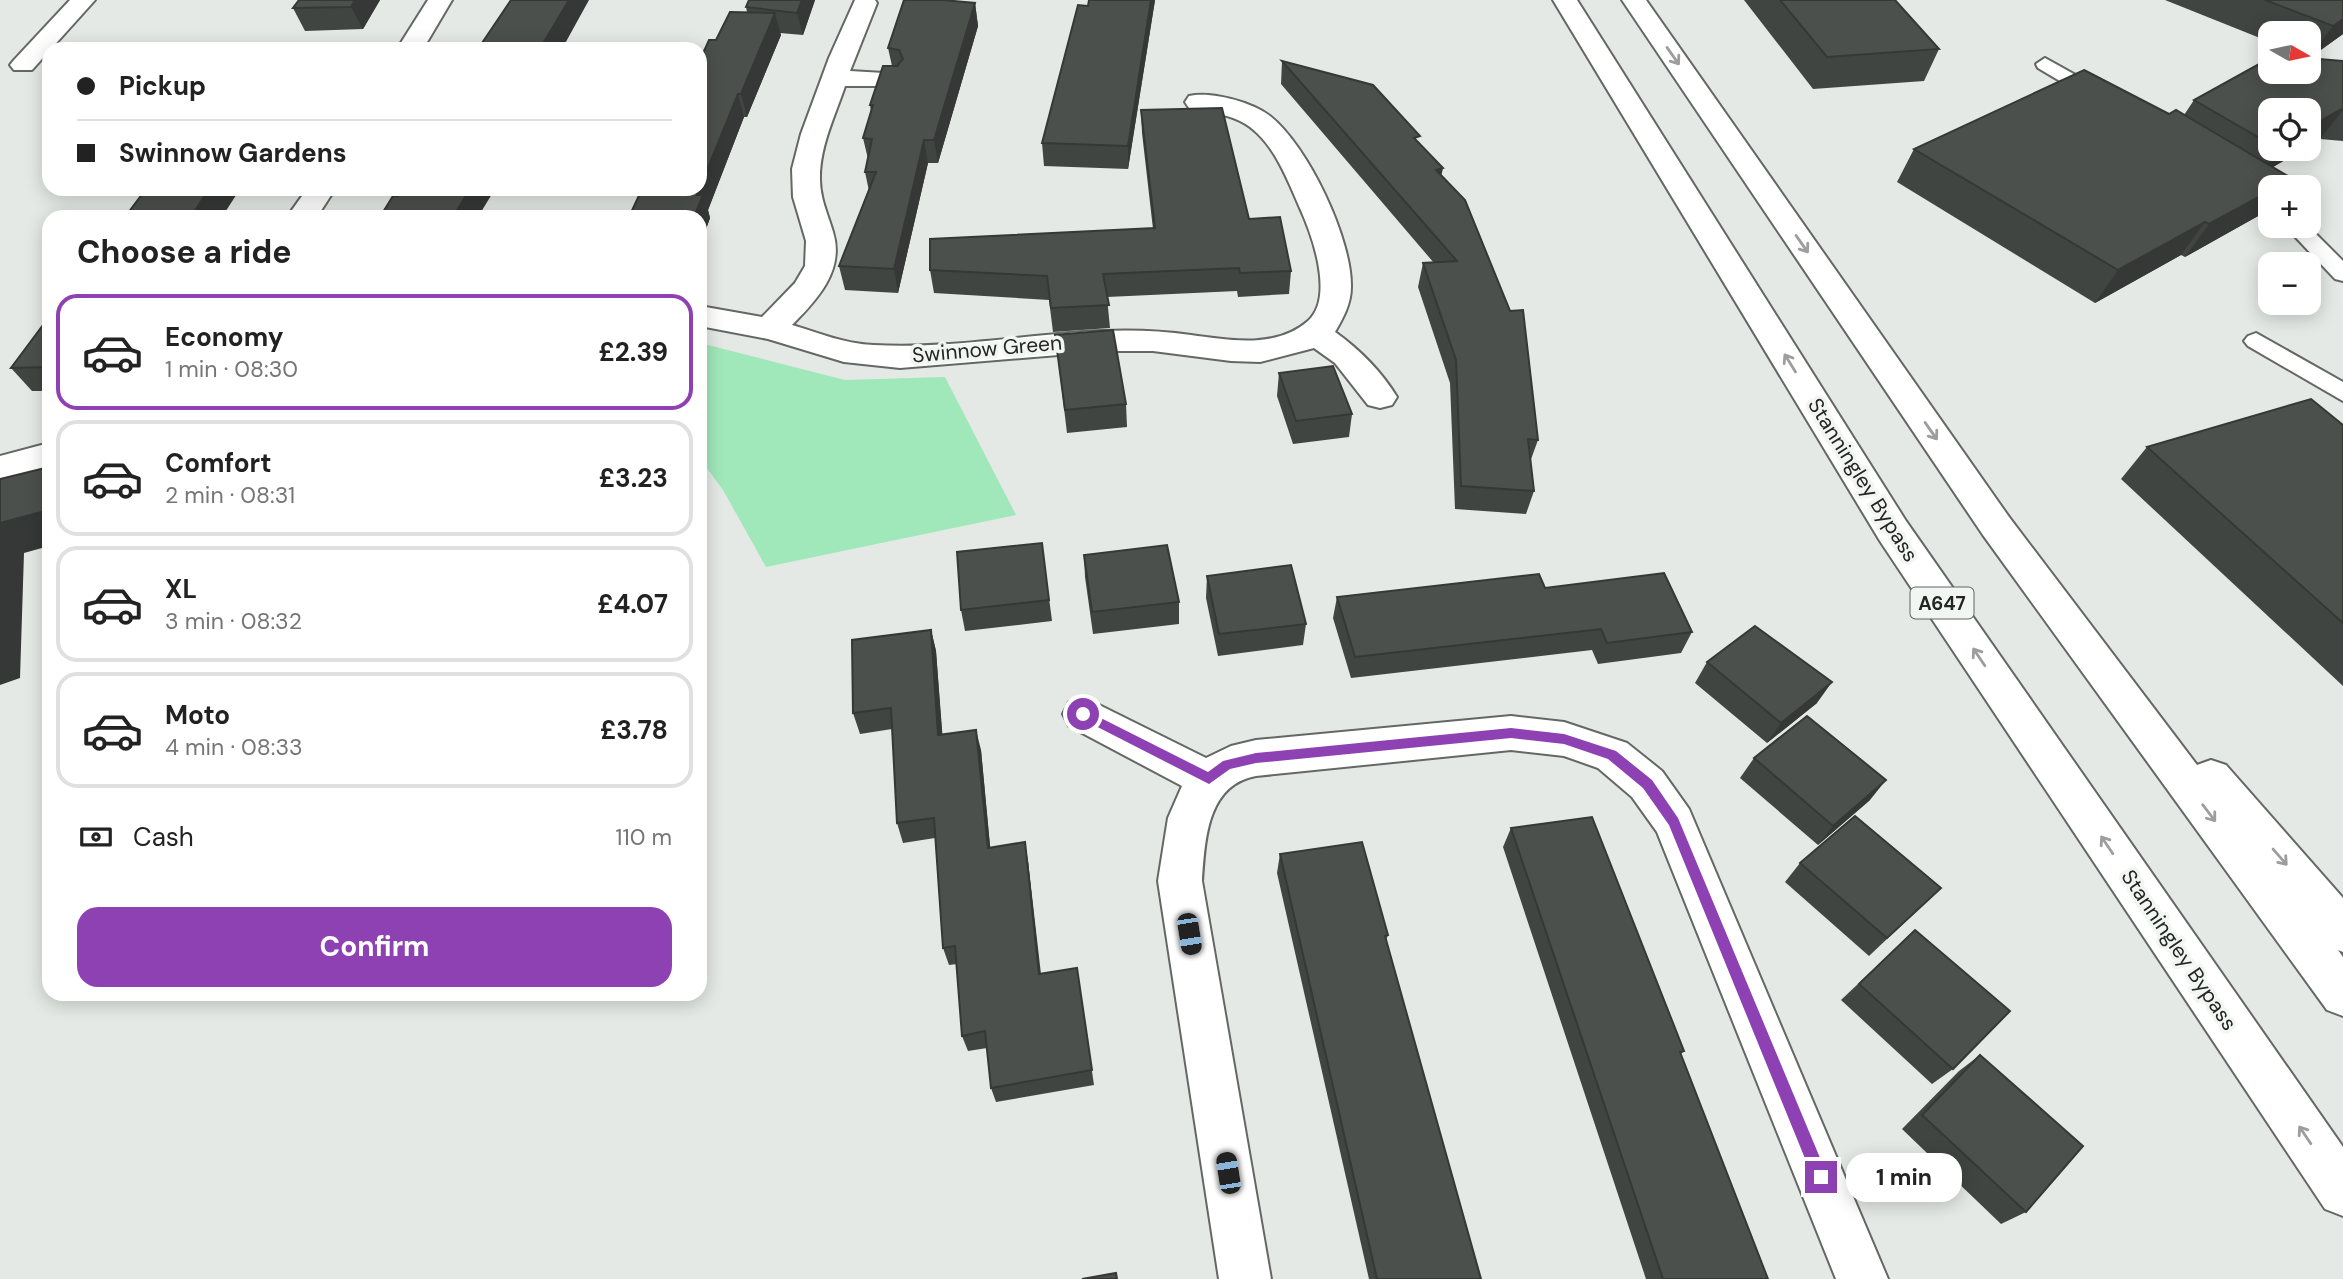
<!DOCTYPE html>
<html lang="en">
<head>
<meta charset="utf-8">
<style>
	:root { --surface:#fff; --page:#f6f6f6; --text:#222; --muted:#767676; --line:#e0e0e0; --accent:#8d41b2 }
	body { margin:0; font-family:"DM Sans",sans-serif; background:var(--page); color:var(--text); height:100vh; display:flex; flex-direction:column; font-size:26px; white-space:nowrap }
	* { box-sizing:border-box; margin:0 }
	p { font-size:23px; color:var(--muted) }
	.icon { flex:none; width:38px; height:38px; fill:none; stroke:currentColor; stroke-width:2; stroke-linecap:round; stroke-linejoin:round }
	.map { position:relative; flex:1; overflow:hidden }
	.panel { position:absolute; left:42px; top:210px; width:665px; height:791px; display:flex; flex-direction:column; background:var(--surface); border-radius:21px; box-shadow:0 4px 18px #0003 }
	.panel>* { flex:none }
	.top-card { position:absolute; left:42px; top:42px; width:665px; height:154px; border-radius:21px; box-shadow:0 4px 18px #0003; display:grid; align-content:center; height:154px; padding:0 35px; background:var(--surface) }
	.needle { width:46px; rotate:99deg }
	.tools { position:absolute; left:2258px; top:21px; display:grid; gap:14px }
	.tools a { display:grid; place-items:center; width:63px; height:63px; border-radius:14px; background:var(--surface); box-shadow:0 4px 18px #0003; font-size:35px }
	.end { position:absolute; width:32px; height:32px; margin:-16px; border:9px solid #8d41b2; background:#fff; box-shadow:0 0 0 4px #fff }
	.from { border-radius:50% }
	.bubble { position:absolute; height:49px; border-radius:21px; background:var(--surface); box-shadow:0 4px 18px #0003; font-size:23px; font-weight:700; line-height:49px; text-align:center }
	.car { position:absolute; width:21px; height:42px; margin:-21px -10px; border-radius:9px; box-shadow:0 0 5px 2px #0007; background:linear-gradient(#222 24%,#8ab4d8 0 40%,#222 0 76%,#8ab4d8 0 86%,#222 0) }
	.top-card b { display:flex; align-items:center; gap:24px; height:66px; font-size:26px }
	.top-card b+b { border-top:2px solid var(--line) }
	.top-card i { width:18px; height:18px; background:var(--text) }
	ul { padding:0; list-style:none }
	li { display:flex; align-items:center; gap:21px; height:116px; margin:0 14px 10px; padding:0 21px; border:4px solid var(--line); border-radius:21px }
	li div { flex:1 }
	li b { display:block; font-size:26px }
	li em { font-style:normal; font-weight:700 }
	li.selected { border-color:var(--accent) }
	li>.icon { width:63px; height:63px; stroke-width:1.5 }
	h2 { padding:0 35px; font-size:32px; line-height:84px }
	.pay { display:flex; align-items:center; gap:18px; height:77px; padding:0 35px; font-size:26px }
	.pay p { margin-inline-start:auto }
	.button { display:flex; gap:14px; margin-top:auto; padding:14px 35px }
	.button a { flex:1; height:80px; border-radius:21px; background:var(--accent); color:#fff; font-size:28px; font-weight:700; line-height:80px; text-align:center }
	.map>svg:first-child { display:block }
	.green { fill:#a0e8ba }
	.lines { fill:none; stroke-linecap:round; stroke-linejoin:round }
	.service-casing { stroke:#646865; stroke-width:4 }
	.minor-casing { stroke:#646865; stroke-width:4 }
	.trunk-casing { stroke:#646865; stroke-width:4 }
	.service { fill:#fff; fill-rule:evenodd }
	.minor { fill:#fff; fill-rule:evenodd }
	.trunk { fill:#fff; fill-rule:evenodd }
	.wall { fill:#414542 }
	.shaded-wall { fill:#353836 }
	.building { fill:#4c504d; stroke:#353836; stroke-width:2 }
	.oneway { stroke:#9c9d9c }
	.route { fill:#8d41b2 }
	.labels { text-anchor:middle; stroke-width:7; stroke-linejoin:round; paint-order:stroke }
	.shield { fill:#f1f6f3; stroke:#626462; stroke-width:2 }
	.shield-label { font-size:19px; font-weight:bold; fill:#242524 }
	.street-label { font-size:21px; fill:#242524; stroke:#f1f6f3 }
</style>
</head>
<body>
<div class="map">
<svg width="2343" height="1279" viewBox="0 0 2343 1279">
	<rect width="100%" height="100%" fill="#e4e9e6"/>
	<polygon class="green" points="700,343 845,380 945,377 1016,515 766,567 723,490 700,459"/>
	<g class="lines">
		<g class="service-casing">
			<g id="service">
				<polygon points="2045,58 2106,92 2109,96 2099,102 2092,100 2038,68 2036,64"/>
				<polygon points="2285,226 2308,226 2343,261 2343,281 2335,279"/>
				<polygon points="2256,333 2343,382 2343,401 2248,346 2244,341 2248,336"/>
			</g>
		</g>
		<g class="minor-casing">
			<g id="minor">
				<polygon points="70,0 95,0 32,70 14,70 10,65 14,60"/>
				<polygon points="428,0 452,0 423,49 397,49"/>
				<path d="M855,0H875L877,3L850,71L901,74L905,80L901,86H845C835,116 819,148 820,180C820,198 828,215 833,232C845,270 817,300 792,325C819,333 845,344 874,345C980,351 1084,319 1191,335C1229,340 1276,349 1308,321C1335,297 1312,234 1299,206C1286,176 1271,136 1240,121C1224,113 1206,112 1189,108L1185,102L1189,96C1211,91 1252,102 1270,116C1308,146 1352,239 1351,287C1351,304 1343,318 1335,332C1359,349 1381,371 1397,397L1392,405L1380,408L1368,405L1335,363L1314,348L1260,362L1231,361L1153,351H1107L900,368L844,362L768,339L700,326V306L762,317L795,283L805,266L806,241L793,197L792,169L801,134L829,58Z"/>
				<polygon points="307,189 335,189 317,217 287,217"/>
				<polygon points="49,443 49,467 0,480 0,456"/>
				<path d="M1083,697L1206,758L1231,746L1256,740L1511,716L1564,722L1627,743L1662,771L1689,809L1888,1279H1836L1657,832L1632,797L1598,768L1564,756L1511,750L1256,776C1207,785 1205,839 1202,881L1271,1279H1219L1158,881L1168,818L1182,786L1069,726L1063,714L1069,702Z"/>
			</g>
		</g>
		<g class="trunk-casing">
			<g id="trunk">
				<polygon points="1553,0 1577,0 1906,521 2343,1147 2343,1216 2325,1209 1880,541"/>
				<polygon points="1622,0 1646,0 2009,517 2197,765 2211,760 2226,765 2343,898 2343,952 2338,950 2343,957 2343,1016 2327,1010 1983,535"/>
			</g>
		</g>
		<use href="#service" class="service"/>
		<use href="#minor" class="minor"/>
		<use href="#trunk" class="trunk"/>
	</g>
	<g class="wall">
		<polygon points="380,0 363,29 305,31 293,8"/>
		<polygon points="749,0 815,0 803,35 780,33 781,35 747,117 744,117 708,210 710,218 700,246 716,40 747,12 746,7"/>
		<polygon points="1155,0 1128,169 1044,166 1042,143 1088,6"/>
		<polygon points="1744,0 1895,0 1939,49 1924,81 1813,89"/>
		<polygon points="2165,0 2343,0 2343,34 2310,58 2343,61 2343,141 2320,139 2308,146 2308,110 2270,110 2270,149 2304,149 2273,167 2267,211 2185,257 2181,255 2095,303 1897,182 1914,149 2169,114 2184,115 2194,100 2308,72 2308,33 2270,33 2270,42"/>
		<polygon points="975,3 978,26 938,163 928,163 898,293 845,290 839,266 869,191 865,172 868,159 863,138 871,112 870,105 892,66 888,48"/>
		<polygon points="1282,61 1419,142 1441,175 1538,440 1530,462 1534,491 1526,514 1455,509 1450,383 1418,287 1423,263 1434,263 1281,84"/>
		<polygon points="1141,110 1249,219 1291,271 1289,294 1238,297 1237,291 1107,297 1110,328 1053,332 1049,300 934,293 930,270 1153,229 1142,133"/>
		<polygon points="49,317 49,391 32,391 11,368"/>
		<polygon points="1055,335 1126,404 1127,427 1067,433"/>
		<polygon points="1279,373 1352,414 1349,437 1293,444 1277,396"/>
		<polygon points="2343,425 2343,686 2121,479 2147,447"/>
		<polygon points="1042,543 1052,621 965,631 961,610"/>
		<polygon points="1084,555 1179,602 1179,624 1093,634 1085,577"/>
		<polygon points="1207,576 1306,624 1303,645 1218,656 1206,598"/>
		<polygon points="1545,588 1692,632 1681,653 1598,664 1592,650 1351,678 1333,618 1337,597"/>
		<polygon points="931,630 936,651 942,734 981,750 990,847 1028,861 1041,974 1077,968 1094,1085 996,1102 991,1088 987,1048 968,1051 962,1036 957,964 949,965 943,948 935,838 903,843 897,823 892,729 860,734 853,713"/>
		<polygon points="1707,662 1817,703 1767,743 1695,683"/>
		<polygon points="1754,758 1870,800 1818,845 1740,778"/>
		<polygon points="1511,828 1684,1051 1681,1054 1768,1279 1646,1279 1503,847"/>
		<polygon points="1280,854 1388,935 1386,940 1481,1279 1369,1279 1277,873"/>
		<polygon points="1800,863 1941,888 1869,956 1785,882"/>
		<polygon points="1915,930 1953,1069 1932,1084 1841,1000"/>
		<polygon points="1980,1055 2026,1212 2001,1224 1902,1129 1959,1071"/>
	</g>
	<g class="shaded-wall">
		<polygon points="355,0 380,0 363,29 351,7"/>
		<polygon points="569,0 589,0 562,49 542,49 541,47"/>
		<polygon points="802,0 815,0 803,35 797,13"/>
		<polygon points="1151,0 1155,0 1128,169 1128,146"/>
		<polygon points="975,3 978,26 938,163 934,140"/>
		<polygon points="775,13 781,35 747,117 741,94"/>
		<polygon points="2343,19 2343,34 2309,58 2333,26"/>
		<polygon points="738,94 744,117 708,210 710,218 700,246 700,217 694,217 697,195 700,189 700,187"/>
		<polygon points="2343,108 2343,110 2320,139 2308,146 2308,128"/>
		<polygon points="924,140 928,163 898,293 894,269"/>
		<polygon points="2275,149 2304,149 2251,180"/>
		<polygon points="1443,168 1438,191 1436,170"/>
		<polygon points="2293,179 2286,187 2277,187"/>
		<polygon points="209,189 240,189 222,217 191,217"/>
		<polygon points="470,189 495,189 478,217 453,217"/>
		<polygon points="2270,191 2270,208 2267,211 2185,257 2209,224"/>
		<polygon points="2205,222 2181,255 2095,303 2118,270"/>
		<polygon points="49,510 49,546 24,553 20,678 0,685 0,523"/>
		<polygon points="931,630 936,651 944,755 938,735"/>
		<polygon points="1832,682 1817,703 1767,743 1781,723"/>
		<polygon points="976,730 981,750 992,866 988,848"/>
		<polygon points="1886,780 1870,800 1818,845 1833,826"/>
		<polygon points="1025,842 1028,861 1042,991 1039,974"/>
	</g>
	<g class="building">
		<polygon points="299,0 355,0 351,7 293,8"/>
		<polygon points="511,0 569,0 541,47 547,47 546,49 478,49"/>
		<polygon points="749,0 802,0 797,13 746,7"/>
		<polygon points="904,0 943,0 975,3 934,140 924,140 894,269 839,266 876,172 865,172 872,139 863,138 873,105 870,105 883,66 897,66 903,59 899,50 888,48"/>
		<polygon points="1089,0 1151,0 1128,146 1042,143 1078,5 1088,6"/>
		<polygon points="1780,0 1895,0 1939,49 1827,57"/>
		<polygon points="2265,0 2343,0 2343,19 2333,26"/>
		<polygon points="730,12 775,13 741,94 738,94 700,187 700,60 709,40 716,40"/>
		<polygon points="2270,58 2270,72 2308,72 2308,58 2343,61 2343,108 2308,128 2308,110 2270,110 2270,144 2194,100"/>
		<polygon points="1282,61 1373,85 1420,136 1414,138 1443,168 1436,170 1465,200 1510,311 1523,310 1538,440 1528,439 1534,491 1461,486 1456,360 1423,263 1457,261"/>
		<polygon points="2084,70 2169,114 2176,110 2293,179 2277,187 2270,187 2270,191 2209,224 2205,222 2118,270 1914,149"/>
		<polygon points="1222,108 1249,219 1280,217 1291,271 1240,273 1239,268 1103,274 1109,305 1051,308 1047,276 930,270 930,239 1155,228 1141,110"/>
		<polygon points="146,189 209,189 191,217 125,217"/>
		<polygon points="402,189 470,189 453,217 380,217 393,196 398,196"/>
		<polygon points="642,189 699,189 697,195 703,195 694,217 629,217"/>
		<polygon points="49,317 49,367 11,368"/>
		<polygon points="1113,330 1126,404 1065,410 1055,335"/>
		<polygon points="1333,366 1352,414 1296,421 1279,373"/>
		<polygon points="2311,399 2343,425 2343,623 2147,447"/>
		<polygon points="49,467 49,510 0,523 0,479"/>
		<polygon points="1042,543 1049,600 961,610 957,552"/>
		<polygon points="1167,545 1179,602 1092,612 1084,555"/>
		<polygon points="1291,565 1306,624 1219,634 1207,576"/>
		<polygon points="1664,573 1692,632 1607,643 1601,629 1355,657 1337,597 1539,574 1545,588"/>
		<polygon points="1755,626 1832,682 1781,723 1707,662"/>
		<polygon points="931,630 938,735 976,730 988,848 1025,842 1039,974 1077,968 1092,1070 991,1088 985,1031 962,1036 955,946 943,948 934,818 897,823 891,708 853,713 852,640"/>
		<polygon points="1807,716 1886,780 1833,826 1754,758"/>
		<polygon points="1855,816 1941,888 1887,938 1800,863"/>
		<polygon points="1592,817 1684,1051 1680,1052 1768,1279 1663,1279 1511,828"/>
		<polygon points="1362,842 1388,935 1385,936 1481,1279 1377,1279 1280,854"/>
		<polygon points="1915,930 2010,1011 1953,1069 1859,984"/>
		<polygon points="1980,1055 2083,1146 2026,1212 1922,1115"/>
		<polygon points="1116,1273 1117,1279 1082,1279"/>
	</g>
	<defs><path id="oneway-shaft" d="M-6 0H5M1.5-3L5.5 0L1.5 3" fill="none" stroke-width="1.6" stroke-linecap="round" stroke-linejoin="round" transform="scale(1.75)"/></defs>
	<g class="oneway">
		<use href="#oneway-shaft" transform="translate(1673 56) rotate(55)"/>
		<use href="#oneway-shaft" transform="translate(1802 244) rotate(55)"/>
		<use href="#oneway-shaft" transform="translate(1790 363) rotate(-122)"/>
		<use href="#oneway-shaft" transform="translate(1931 431) rotate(55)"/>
		<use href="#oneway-shaft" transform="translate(1979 657) rotate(-124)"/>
		<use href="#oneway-shaft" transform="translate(2209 813) rotate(53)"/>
		<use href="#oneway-shaft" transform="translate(2107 845) rotate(-124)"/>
		<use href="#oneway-shaft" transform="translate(2280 857) rotate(49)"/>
		<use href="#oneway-shaft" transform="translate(2305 1135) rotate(-124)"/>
	</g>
	<polygon class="route" points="1083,709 1208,772 1223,761 1256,753 1511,728 1564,734 1616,751 1652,780 1678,818 1828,1177 1826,1183 1815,1183 1669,825 1643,788 1608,759 1564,744 1511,738 1256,763 1230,769 1209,784 1078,717 1078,711"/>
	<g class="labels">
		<rect class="shield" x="1910.5" y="587.5" width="63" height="31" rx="5"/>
		<g class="shield-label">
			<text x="1942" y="610">A647</text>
		</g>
		<g class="street-label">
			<text transform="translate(987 349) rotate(-5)" y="7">Swinnow Green</text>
			<text transform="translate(1863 480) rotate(58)" y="7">Stanningley Bypass</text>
			<text transform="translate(2179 950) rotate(56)" y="7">Stanningley Bypass</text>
		</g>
	</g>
</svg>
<div class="tools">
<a><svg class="needle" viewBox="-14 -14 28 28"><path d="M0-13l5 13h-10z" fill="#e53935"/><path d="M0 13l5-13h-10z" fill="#767676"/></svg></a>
<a><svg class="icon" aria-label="locate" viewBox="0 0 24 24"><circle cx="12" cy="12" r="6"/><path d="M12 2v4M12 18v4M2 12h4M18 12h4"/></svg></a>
<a>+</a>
<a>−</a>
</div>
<i class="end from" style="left:1083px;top:714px"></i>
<i class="end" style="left:1821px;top:1177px"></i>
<div class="bubble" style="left:1846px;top:1153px;width:116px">1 min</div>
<i class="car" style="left:1189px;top:934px;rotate:171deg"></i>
<i class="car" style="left:1228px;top:1173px;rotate:351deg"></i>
<div class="top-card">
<b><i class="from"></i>Pickup</b>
<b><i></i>Swinnow Gardens</b>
</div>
<section class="panel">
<h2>Choose a ride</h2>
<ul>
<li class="selected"><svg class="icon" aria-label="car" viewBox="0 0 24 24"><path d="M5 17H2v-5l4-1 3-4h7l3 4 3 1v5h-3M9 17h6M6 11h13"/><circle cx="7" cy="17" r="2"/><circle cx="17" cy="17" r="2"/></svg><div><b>Economy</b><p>1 min · 08:30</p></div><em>£2.39</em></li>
<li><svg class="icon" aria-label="car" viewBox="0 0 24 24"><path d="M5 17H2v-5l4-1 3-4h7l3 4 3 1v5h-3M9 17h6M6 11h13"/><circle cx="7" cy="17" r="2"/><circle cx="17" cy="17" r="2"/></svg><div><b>Comfort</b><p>2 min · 08:31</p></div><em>£3.23</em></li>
<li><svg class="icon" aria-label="car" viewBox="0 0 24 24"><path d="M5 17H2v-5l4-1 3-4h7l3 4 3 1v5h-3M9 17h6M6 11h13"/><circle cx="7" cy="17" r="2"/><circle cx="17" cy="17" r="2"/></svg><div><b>XL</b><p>3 min · 08:32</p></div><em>£4.07</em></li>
<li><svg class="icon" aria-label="car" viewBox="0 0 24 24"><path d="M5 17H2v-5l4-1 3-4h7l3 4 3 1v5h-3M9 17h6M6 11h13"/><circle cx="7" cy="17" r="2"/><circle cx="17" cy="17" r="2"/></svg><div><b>Moto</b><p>4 min · 08:33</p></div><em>£3.78</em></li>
</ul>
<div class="pay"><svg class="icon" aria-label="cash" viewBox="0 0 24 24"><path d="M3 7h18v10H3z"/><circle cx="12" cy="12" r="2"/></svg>Cash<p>110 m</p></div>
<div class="button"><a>Confirm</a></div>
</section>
</div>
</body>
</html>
